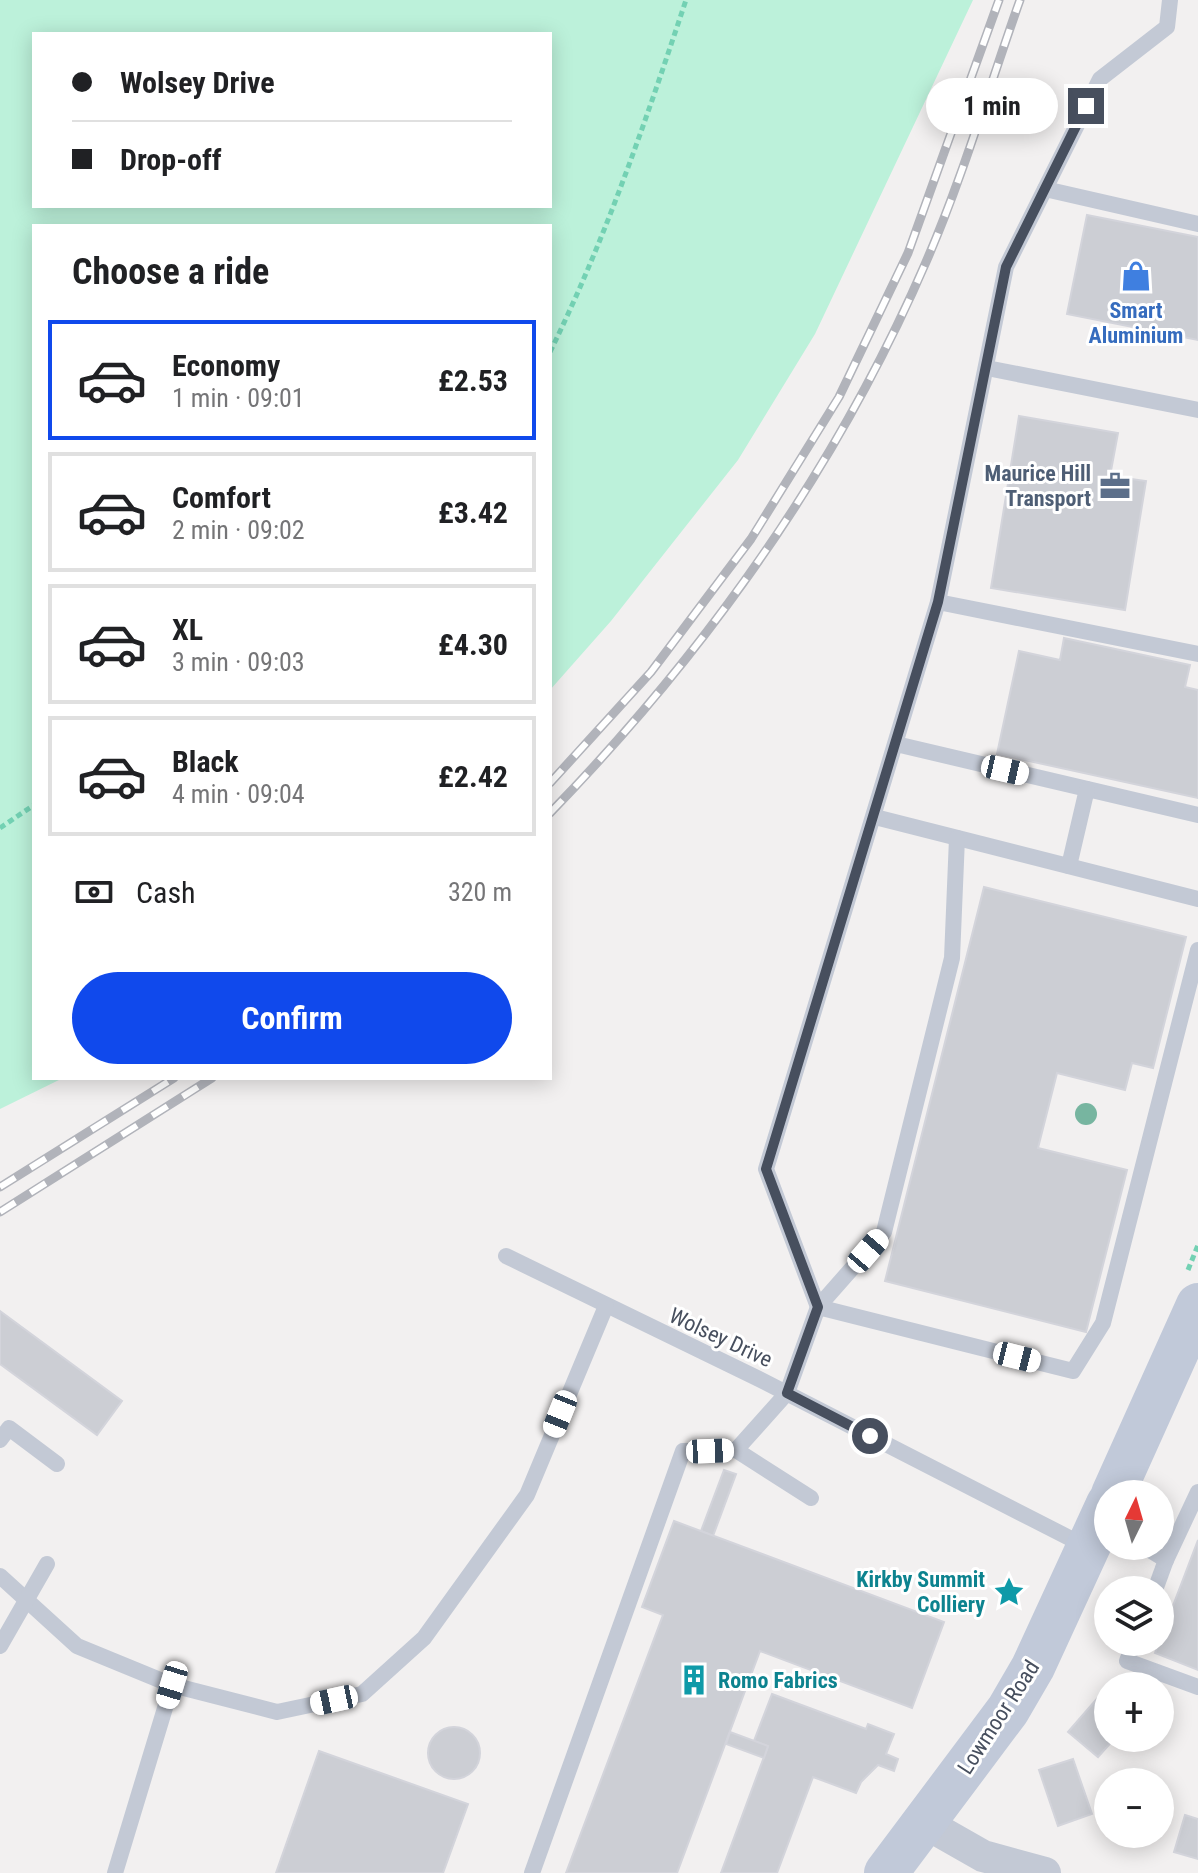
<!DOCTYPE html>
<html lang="en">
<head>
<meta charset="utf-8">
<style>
	:root { --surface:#fff; --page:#f6f6f6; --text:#202124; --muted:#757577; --line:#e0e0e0; --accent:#1049ec }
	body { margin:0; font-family:"Roboto Condensed",sans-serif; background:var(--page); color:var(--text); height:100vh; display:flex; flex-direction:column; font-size:30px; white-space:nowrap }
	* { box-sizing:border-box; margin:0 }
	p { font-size:26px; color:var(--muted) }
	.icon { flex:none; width:44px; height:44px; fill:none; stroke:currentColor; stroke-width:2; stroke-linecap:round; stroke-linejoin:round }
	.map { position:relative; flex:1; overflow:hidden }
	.details { position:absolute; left:32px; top:224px; width:520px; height:856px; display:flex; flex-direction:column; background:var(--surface); border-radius:0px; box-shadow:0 4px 20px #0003 }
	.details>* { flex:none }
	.top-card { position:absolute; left:32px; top:32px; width:520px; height:176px; border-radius:0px; box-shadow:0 4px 20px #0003; display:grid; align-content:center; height:176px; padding:0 40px; background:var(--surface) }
	.needle { width:52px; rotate:5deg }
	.fabs { position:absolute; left:1094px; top:1480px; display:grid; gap:16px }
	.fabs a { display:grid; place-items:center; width:80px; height:80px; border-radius:50%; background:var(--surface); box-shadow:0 4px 20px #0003; font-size:40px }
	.end { position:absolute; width:36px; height:36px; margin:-18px; border:10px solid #474f5e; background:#fff; box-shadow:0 0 0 4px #fff }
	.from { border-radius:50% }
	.bubble { position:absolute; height:56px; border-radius:28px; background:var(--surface); box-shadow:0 4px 20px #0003; font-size:26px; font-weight:700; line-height:56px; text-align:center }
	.car { position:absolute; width:24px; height:48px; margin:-24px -12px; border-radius:10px; box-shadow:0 0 6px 2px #0007; background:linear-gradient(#fff 24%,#345 0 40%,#fff 0 76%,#345 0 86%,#fff 0) }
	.top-card b { display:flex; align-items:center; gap:28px; height:76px; font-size:30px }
	.top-card b+b { border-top:2px solid var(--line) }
	.top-card i { width:20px; height:20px; background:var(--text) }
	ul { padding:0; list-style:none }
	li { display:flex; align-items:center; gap:24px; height:120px; margin:0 16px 12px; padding:0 24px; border:4px solid var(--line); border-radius:0px }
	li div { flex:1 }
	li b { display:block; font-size:30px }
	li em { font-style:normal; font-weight:700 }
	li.selected { border-color:var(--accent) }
	li>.icon { width:72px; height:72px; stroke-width:1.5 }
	h2 { padding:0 40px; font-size:36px; line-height:96px }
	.pay { display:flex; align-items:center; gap:20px; height:88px; padding:0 40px; font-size:30px }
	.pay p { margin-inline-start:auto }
	.action { display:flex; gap:16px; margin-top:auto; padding:16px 40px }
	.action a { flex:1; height:92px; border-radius:48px; background:var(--accent); color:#fff; font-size:32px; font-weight:700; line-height:92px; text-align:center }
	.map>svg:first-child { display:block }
	.green { fill:#bcf1da; fill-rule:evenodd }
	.building { fill:#ccced4; stroke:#d3d4db; stroke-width:2 }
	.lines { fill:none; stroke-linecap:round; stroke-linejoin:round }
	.path { stroke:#73d1b3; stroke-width:5; stroke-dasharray:6 4; stroke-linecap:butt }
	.lane { stroke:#c3c9d5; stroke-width:16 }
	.street { stroke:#c3c9d5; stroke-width:32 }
	.secondary { stroke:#c1c9d9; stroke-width:44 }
	.rail-casing { stroke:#b1b3ba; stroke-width:9 }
	.rail { stroke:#fff; stroke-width:6; stroke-dasharray:18; stroke-linecap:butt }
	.tree { fill:#77b5a0 }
	.route { stroke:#474f5e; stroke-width:10 }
	.labels { text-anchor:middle; stroke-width:6; stroke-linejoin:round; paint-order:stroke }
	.shop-label { font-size:22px; font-weight:bold; fill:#366cbe; stroke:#fff }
	.service-label { font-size:22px; font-weight:bold; fill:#4e5e75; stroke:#fff; text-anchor:end }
	.street-label { font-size:22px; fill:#474f5e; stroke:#fff }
	.culture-label { font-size:22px; font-weight:bold; fill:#0d838f; stroke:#fff; text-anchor:end }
</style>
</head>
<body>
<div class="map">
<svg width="1198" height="1873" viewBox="0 0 1198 1873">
	<rect width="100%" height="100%" fill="#f2f0f0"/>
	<path class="green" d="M0,0H973L815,334L738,460L611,621L550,690V226H34V1078H63L0,1109ZM34,34H550V206H34Z"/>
	<g class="building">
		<polygon points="1087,215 1198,237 1198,340 1067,314"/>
		<polygon points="1019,416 1118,433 1110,476 1146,481 1125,610 991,588"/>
		<polygon points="1064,638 1190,665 1185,687 1198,690 1198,798 997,754 1019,651 1060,660"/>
		<polygon points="984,887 1186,937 1153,1068 1132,1063 1125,1090 1057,1073 1038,1148 1127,1170 1086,1332 885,1281"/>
		<polygon points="0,1311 122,1401 97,1435 0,1364"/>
		<polygon points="724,1470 736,1474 713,1536 701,1531"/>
		<polygon points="674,1521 944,1622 912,1708 760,1651 677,1873 566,1873 663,1615 642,1607"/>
		<polygon points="1198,1540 1198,1670 1155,1653"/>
		<polygon points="1107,1687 1108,1738 1115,1738 1098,1757 1068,1732"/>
		<polygon points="772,1694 866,1729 868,1724 894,1734 886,1754 898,1759 894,1771 878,1765 861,1782 856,1793 813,1777 777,1873 721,1873 768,1746 754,1741"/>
		<circle cx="454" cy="1753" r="26"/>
		<polygon points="730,1732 768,1746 764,1758 726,1744"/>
		<polygon points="319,1751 468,1804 443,1873 276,1873"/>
		<polygon points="1073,1759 1092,1814 1058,1826 1039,1770"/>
		<polygon points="1185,1815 1198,1819 1198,1859 1174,1852"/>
	</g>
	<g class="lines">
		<g class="path">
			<path d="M550,352C606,238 646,120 686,0"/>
			<polyline points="0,828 34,805"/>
			<polyline points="1188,1270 1198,1245"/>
		</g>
		<g class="lane">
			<polyline points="1045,189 1198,224"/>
			<polyline points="987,368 1198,410"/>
			<polyline points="938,602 1198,654"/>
			<polyline points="896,744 1198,815"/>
			<polyline points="875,817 1198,899"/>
			<polyline points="957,838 952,958 884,1232 818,1307 766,1169 938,602 1006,267 1100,79 1167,27 1170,0"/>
			<polyline points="1069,866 1087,789"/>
			<polyline points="506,1256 757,1378 1087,1547"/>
			<polyline points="0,1440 9,1428 57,1464"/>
			<polyline points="811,1498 736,1450 787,1393 818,1307 1073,1371 1103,1323 1198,950"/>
			<polyline points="1143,1546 1166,1560 1198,1492"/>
			<polyline points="0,1576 77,1646 172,1685 115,1873"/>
			<polyline points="1155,1590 1166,1560"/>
			<polyline points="1134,1642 1127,1661 1198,1687"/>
			<polyline points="0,1646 47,1564"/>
			<polyline points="172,1685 277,1712 362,1694 424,1638 527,1495 606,1306"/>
			<polyline points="532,1873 683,1451 736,1450"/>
		</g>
		<polyline class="street" points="925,1823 983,1856 1045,1873"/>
		<g class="secondary">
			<polyline points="1113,1494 1198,1305"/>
			<polyline points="886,1873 1008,1710 1033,1667 1108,1504"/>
		</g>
		<g class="rail-casing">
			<g id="rail">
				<polyline points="550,783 651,672 751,539 839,397 908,253 999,0"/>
				<path d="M550,813C706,652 837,468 926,262C963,177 989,87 1020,0"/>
				<polyline points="0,1187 174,1078"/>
				<polyline points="0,1212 212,1078"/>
			</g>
		</g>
		<use href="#rail" class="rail"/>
	</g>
	<circle class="tree" cx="1086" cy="1114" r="11"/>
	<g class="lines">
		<polyline class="route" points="870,1436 787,1393 818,1307 766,1169 938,602 1006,267 1086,106"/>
	</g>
	<defs>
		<g id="shop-bare" transform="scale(2.4)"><path d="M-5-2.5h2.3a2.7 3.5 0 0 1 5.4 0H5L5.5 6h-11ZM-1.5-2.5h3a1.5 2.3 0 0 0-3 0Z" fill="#3f7fe0" stroke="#fff" stroke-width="2.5" paint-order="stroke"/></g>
		<g id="office-bare" transform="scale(2.4)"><path d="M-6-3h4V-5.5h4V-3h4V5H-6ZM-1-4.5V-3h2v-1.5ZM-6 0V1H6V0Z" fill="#5c6f8a" stroke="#fff" stroke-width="2.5" paint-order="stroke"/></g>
		<g id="sight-bare" transform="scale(2.4)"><path d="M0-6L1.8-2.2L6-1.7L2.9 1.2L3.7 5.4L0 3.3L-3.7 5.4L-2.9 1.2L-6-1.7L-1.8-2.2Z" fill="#0f9aa8" stroke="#fff" stroke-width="2.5" paint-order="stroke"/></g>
		<g id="building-bare" transform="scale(2.4)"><path d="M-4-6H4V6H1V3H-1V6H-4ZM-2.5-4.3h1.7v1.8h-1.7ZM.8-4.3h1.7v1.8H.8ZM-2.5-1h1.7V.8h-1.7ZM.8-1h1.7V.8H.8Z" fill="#0f9aa8" stroke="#fff" stroke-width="2.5" paint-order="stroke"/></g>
	</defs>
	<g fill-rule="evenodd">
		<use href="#shop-bare" x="1136" y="276"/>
		<use href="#office-bare" x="1115" y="486"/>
		<use href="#sight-bare" x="1009" y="1592"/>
		<use href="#building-bare" x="694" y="1680"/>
	</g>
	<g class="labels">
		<g class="shop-label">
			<text x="1136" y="318">Smart<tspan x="1136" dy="25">Aluminium</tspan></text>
		</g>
		<g class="service-label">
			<text x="1091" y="481">Maurice Hill<tspan x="1091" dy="25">Transport</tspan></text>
		</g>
		<g class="street-label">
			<text transform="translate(721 1337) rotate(25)" y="8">Wolsey Drive</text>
			<text transform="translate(998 1717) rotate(-57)" y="8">Lowmoor Road</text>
		</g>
		<g class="culture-label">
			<text x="985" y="1587">Kirkby Summit<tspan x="985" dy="25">Colliery</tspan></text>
			<text x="718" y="1688" text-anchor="start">Romo Fabrics</text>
		</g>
	</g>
</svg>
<div class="fabs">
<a><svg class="needle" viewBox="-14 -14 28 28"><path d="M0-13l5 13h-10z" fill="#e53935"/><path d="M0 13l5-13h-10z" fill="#757577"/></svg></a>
<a><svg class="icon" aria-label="layers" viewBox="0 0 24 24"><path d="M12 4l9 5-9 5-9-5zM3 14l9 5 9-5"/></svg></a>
<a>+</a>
<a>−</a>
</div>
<i class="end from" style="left:870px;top:1436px"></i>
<i class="end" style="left:1086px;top:106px"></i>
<div class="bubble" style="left:926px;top:78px;width:132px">1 min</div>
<i class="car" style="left:1005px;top:770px;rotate:103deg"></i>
<i class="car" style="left:868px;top:1251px;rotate:41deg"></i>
<i class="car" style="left:1017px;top:1357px;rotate:104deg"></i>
<i class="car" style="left:560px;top:1414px;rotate:202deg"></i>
<i class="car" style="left:710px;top:1451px;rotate:88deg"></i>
<i class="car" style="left:172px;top:1685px;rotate:197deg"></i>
<i class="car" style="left:334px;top:1700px;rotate:258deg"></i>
<div class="top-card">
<b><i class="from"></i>Wolsey Drive</b>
<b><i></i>Drop-off</b>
</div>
<section class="details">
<h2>Choose a ride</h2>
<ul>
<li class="selected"><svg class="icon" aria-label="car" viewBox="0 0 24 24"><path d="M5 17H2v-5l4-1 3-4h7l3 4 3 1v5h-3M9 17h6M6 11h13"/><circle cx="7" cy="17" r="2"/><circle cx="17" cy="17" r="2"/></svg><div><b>Economy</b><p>1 min · 09:01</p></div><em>£2.53</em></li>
<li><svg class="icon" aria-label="car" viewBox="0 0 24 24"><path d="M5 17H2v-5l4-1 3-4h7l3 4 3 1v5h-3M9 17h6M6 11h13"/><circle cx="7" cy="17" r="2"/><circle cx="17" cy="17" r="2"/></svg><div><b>Comfort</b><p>2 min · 09:02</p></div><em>£3.42</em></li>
<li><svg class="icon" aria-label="car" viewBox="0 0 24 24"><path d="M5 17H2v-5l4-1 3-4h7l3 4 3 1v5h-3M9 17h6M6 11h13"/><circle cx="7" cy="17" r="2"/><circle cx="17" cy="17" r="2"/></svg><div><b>XL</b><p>3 min · 09:03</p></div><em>£4.30</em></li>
<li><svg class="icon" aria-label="car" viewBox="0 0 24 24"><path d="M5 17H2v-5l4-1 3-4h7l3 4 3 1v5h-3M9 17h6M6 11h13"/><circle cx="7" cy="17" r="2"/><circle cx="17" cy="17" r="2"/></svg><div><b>Black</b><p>4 min · 09:04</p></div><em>£2.42</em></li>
</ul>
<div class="pay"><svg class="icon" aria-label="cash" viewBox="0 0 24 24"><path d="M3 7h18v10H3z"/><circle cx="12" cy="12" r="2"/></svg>Cash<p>320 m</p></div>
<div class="action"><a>Confirm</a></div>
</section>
</div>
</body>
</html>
